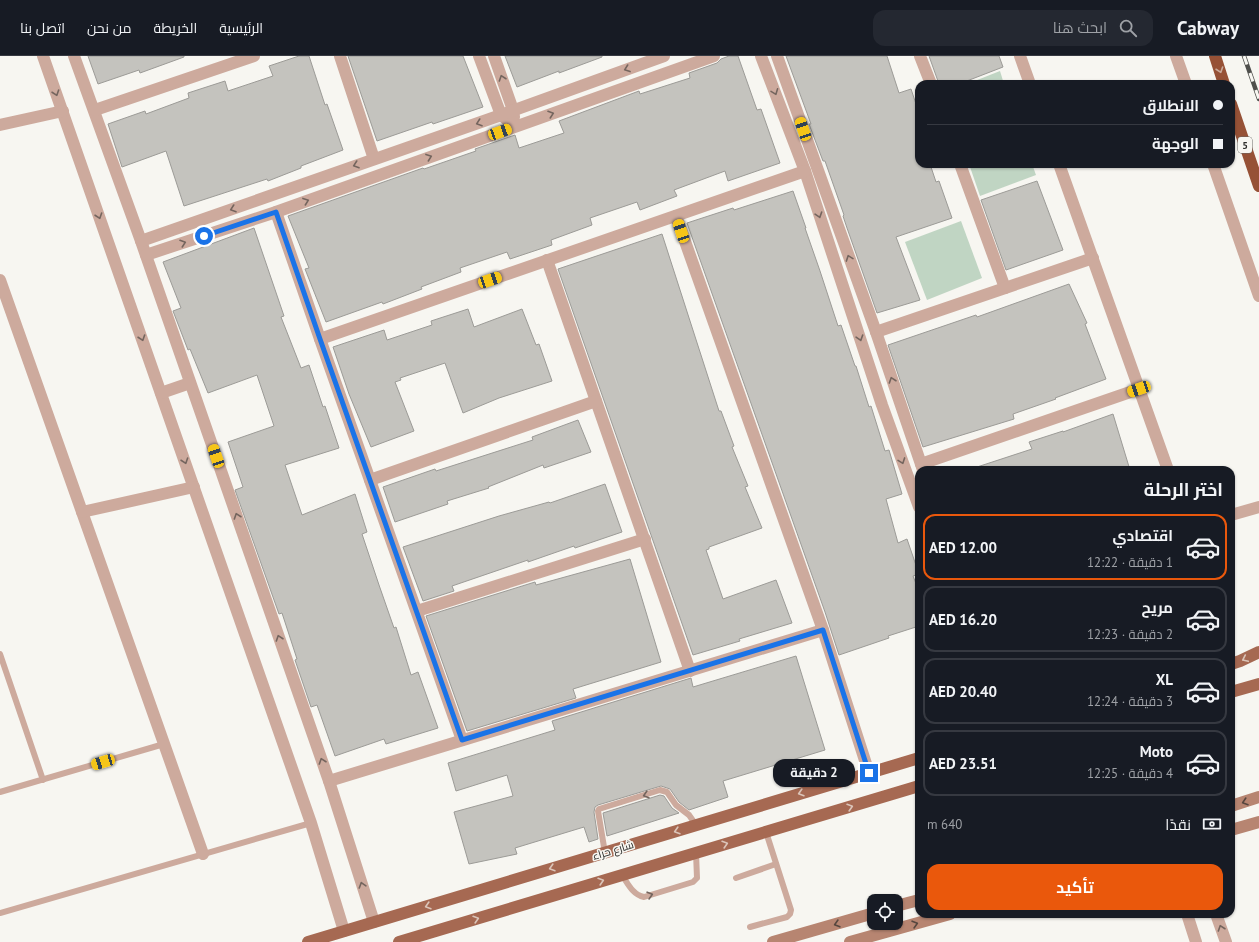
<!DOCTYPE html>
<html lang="ar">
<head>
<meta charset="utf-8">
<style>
	:root { --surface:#171b24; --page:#242831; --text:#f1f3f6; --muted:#9ea1a6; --line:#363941; --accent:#ea580c }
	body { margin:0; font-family:"PT Sans",Cairo,sans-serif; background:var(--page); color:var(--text); direction:rtl; height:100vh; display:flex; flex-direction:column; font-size:15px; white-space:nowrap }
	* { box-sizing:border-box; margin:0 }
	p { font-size:13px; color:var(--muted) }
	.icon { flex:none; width:22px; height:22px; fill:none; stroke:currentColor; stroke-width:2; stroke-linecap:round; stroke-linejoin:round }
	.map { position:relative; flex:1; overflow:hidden; direction:ltr }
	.sheet { position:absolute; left:915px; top:410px; width:320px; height:452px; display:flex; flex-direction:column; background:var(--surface); border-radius:12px; box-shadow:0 1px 3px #0004; direction:rtl }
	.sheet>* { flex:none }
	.hud { position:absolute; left:915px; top:24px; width:320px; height:88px; border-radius:12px; box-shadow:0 1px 3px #0004; direction:rtl; display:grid; align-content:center; height:88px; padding:0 12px; background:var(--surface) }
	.fabs { position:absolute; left:867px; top:838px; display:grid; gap:8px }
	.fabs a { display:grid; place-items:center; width:36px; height:36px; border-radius:8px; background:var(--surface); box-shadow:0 1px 3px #0004; font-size:20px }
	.end { position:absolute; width:18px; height:18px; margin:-9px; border:5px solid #1a73e8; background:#fff; box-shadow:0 0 0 2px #fff }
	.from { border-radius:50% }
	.bubble { position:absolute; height:28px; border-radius:12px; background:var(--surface); box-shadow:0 1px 3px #0004; font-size:13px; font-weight:700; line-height:28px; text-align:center; direction:rtl }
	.car { position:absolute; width:12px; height:24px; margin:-12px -6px; border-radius:5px; box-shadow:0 0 3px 1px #0007; background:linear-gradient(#f5c518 24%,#345 0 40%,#f5c518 0 76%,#345 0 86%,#f5c518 0) }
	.hud b { display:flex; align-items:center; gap:14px; height:38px; font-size:15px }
	.hud b+b { border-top:1px solid var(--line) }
	.hud i { width:10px; height:10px; background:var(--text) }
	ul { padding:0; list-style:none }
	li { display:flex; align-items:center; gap:12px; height:66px; margin:0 8px 6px; padding:0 4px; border:2px solid var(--line); border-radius:12px }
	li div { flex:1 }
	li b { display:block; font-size:15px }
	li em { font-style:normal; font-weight:700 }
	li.current { border-color:var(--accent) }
	li>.icon { width:36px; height:36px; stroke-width:1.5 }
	h2 { padding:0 12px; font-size:18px; line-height:48px }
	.pay { display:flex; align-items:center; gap:10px; height:44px; padding:0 12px; font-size:15px }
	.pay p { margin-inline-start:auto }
	.action { display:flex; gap:8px; margin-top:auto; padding:8px 12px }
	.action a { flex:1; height:46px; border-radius:12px; background:var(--accent); color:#fff; font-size:16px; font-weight:700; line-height:46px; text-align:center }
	header { display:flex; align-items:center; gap:24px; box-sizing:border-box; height:56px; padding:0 20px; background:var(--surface); border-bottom:1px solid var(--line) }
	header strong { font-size:19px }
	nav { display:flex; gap:22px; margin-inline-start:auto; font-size:14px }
	.search { width:280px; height:36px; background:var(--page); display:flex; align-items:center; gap:10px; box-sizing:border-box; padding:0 14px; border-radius:12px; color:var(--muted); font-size:15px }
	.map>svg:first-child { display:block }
	.park { fill:#c0d5c3 }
	.building { fill:#c4c3be; stroke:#9c9b97 }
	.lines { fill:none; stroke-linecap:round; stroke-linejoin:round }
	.lane { stroke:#cdaa9d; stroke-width:6 }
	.street { stroke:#cdaa9d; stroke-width:12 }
	.secondary { stroke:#b78571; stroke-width:12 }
	.primary { stroke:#a66952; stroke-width:12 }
	.highway { stroke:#965136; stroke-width:12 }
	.rail-casing { stroke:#4f4f4c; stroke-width:4.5 }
	.rail { stroke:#f7f6f1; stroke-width:3; stroke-dasharray:9; stroke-linecap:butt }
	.oneway { stroke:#74655e }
	.oneway2 { stroke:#cbac9d }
	.oneway3 { stroke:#dbc5b9 }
	.oneway4 { stroke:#56473f }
	.route { stroke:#1a73e8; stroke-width:5 }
	.labels { text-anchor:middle; stroke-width:3; stroke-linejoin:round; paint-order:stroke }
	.shield { fill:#f7f6f1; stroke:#696966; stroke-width:1 }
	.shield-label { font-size:10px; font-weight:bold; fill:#2c2c2a }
	.street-label { font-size:11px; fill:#2c2c2a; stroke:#f7f6f1 }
</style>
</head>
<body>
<header>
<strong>Cabway</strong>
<div class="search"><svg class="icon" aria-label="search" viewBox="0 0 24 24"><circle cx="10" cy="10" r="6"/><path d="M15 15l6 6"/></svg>ابحث هنا</div>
<nav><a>الرئيسية</a><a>الخريطة</a><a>من نحن</a><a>اتصل بنا</a></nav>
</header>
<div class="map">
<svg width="1259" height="886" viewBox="0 0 1259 886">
	<rect width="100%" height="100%" fill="#f7f6f1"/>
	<g class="park">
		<polygon points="1000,15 1004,28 967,28"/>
		<polygon points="969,108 1032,108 1036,119 980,140"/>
		<polygon points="961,165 982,222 927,244 905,186"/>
	</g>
	<g class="building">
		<polygon points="88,0 184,0 184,1 140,17 139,14 98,28"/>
		<polygon points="299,0 309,0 325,49 327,48 343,94 301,110 301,112 268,125 267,123 184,150 166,95 122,111 108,68 145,55 146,58 189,42 188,37 225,25 228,35 273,20 269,10"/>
		<polygon points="348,0 463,0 483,51 433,68 432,66 377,85"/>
		<polygon points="505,0 602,0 602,1 559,17 559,15 517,31"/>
		<polygon points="729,0 738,0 757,54 761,53 780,107 728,125 725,115 674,134 677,140 640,154 637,146 590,162 592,169 551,184 552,189 510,203 507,196 460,212 461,216 421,231 422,233 383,248 382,246 326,266 305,213 309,212 288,160 423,112 424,113 476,95 475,93 515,79 519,92 564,77 559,65 639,35 640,38 690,22 689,17 717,7 721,3"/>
		<polygon points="786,0 887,0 899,37 911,33 919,57 919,108 930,108 936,126 939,125 952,162 896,181 920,244 877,257 847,172 843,160 844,159 825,105 823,105 809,68 811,68"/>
		<polygon points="929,0 999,0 1003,11 959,28 939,28"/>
		<polygon points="1037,125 1063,194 1006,214 981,144"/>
		<polygon points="793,135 806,172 805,172 820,215 838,270 841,269 855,310 856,310 869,351 871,350 885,395 889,394 902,438 886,443 898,487 907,483 919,518 913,520 919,535 919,570 888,580 889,582 839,599 825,556 687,167 733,152 734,154"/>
		<polygon points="254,172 284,260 281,261 301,312 309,309 323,351 325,350 339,392 285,409 302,459 355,438 367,476 362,478 379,529 394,572 396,571 411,619 418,616 438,672 386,688 384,683 335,700 317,649 311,651 295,604 297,603 282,557 279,558 235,434 243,431 228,386 274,370 257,319 208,337 190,293 188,294 173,255 181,252 163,206"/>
		<polygon points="662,178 719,355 721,355 734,390 732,391 748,430 745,431 762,472 709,491 709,493 706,494 723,543 776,524 792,567 739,583 740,585 693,599 558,213"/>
		<polygon points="1069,228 1087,267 1085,268 1106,323 1055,342 1056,343 1013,358 1014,363 923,391 888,289 976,259 977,261"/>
		<polygon points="468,253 474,271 522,253 536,289 539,288 552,325 499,342 463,357 445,307 400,322 401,324 395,326 414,375 371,391 349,338 333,291 384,274 387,284 432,269 431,265"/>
		<polygon points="1113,358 1130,414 974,414 974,412 1032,393 1029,386 1063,375 1063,376"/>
		<polygon points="578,364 591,396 544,412 543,409 488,431 489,432 447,445 448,448 395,466 383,431 435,413 436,415 533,384 532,381"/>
		<polygon points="605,428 622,476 575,492 574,490 528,506 528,504 452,530 454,535 423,545 403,491 499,460 549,446 550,447"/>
		<polygon points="630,503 661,606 573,633 576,642 467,675 426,560 535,526 536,529"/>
		<polygon points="796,600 825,694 723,725 728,741 689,754 679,746 670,733 661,730 598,749 595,751 594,756 598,783 589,786 584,771 515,792 517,798 469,808 454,756 513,740 507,719 456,735 448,707 555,674 552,665 691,622 693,631"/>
		<polygon points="660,739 664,740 672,752 679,757 607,780 603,757"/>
	</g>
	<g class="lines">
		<g class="lane">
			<polyline points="0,598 43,724"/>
			<polyline points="0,736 164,688"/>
			<polyline points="605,797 598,755 599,753 660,734 667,736 676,749 689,759 696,769"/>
			<path d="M622,819C628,828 633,839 644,841L693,826L697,822L696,797"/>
			<polyline points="736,822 776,808"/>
			<polyline points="0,857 311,767"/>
			<polyline points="750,871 787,861 790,858 791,854 766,776"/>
		</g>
		<g class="street">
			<polyline points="43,0 311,767 344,875"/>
			<polyline points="74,0 141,185 329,725 374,866"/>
			<polyline points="340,0 374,103"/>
			<polyline points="479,0 501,59 507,64"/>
			<polyline points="494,0 513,54 514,61"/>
			<polyline points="761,0 805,115 882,349 919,451"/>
			<polyline points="777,0 876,276 923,414"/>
			<polyline points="920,0 931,28"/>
			<polyline points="1020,0 1030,28"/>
			<polyline points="1176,0 1186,28"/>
			<polyline points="95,54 254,0"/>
			<polyline points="0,69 63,55"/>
			<polyline points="960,108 1005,232"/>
			<polyline points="1059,108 1168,414"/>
			<polyline points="1213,108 1259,240"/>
			<polyline points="276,156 320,283 462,684"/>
			<polyline points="676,160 823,574 869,717"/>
			<polyline points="141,185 501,59 664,0"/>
			<polyline points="146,199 276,156 714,0"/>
			<polyline points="547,204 690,615"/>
			<polyline points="0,224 203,798"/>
			<polyline points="876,276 1093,202"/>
			<polyline points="320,283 805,115"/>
			<polyline points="161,337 190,327"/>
			<polyline points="921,408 1139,333"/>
			<polyline points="370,424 596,345"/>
			<polyline points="82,456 194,431"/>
			<polyline points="1231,459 1259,451"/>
			<polyline points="417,555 645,483"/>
			<polyline points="329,725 823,574"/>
			<polyline points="1187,858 1196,886"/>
			<polyline points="1216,858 1226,886"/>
		</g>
		<g class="secondary">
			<polyline points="1231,750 1259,741"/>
			<polyline points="1231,774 1259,766"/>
			<polyline points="896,850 919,844"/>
			<polyline points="773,886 874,857"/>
			<polyline points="850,886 950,858"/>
		</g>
		<g class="primary">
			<polyline points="1231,608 1240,605 1259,596"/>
			<polyline points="1231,636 1259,628"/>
			<polyline points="308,886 919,702"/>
			<polyline points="399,886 919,730"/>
		</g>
		<g class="highway">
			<polyline points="1215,0 1224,28"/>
			<polyline points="1231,48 1259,130"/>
		</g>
		<g class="rail-casing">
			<polyline id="rail" points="1244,0 1259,43"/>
		</g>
		<use href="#rail" class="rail"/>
	</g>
	<defs><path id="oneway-chevron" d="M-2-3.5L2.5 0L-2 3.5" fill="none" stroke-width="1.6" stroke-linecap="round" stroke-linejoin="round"/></defs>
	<g class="oneway">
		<use href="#oneway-chevron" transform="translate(627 13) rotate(160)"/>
		<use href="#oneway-chevron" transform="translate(502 22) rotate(-109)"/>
		<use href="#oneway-chevron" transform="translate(775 36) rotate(69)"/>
		<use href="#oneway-chevron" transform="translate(56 37) rotate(71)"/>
		<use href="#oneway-chevron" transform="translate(551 58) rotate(-19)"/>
		<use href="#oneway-chevron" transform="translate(479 67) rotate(161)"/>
		<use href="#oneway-chevron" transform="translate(429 101) rotate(-20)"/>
		<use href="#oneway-chevron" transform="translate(356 109) rotate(161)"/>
		<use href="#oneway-chevron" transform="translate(306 145) rotate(-20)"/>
		<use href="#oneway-chevron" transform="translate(233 153) rotate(161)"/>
		<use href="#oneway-chevron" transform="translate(819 159) rotate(72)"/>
		<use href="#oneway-chevron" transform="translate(99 160) rotate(71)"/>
		<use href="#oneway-chevron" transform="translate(183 187) rotate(-19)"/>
		<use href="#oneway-chevron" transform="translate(849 202) rotate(-110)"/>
		<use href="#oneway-chevron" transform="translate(142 282) rotate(71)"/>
		<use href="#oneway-chevron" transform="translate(860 282) rotate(72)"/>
		<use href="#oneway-chevron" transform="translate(892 324) rotate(-109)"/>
		<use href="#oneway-chevron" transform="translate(185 405) rotate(71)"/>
		<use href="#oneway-chevron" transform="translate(902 405) rotate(70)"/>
		<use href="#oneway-chevron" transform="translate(237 460) rotate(-109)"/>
		<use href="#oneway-chevron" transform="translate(279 582) rotate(-109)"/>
		<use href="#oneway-chevron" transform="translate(322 705) rotate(-109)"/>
		<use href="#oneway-chevron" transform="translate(646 739) rotate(163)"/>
		<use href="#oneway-chevron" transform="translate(362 829) rotate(-107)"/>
		<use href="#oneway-chevron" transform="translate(650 839) rotate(-16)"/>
		<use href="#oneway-chevron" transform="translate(1221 872) rotate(-109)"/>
	</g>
	<use class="oneway2" href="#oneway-chevron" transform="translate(1220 14) rotate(71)"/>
	<g class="oneway3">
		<use href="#oneway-chevron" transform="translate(1245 603) rotate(155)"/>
		<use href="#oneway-chevron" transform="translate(801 737) rotate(163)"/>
		<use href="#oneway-chevron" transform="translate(850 751) rotate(-17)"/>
		<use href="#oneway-chevron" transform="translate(677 775) rotate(163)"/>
		<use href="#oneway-chevron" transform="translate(725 788) rotate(-17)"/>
		<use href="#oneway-chevron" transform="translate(552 812) rotate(163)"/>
		<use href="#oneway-chevron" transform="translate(601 825) rotate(-17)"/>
		<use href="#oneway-chevron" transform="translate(428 850) rotate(163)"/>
		<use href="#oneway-chevron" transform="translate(476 863) rotate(-17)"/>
	</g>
	<g class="oneway4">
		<use href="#oneway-chevron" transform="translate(1245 746) rotate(162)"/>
		<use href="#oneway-chevron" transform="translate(837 868) rotate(164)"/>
		<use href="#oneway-chevron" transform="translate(915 868) rotate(-16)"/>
	</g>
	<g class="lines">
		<polyline class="route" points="204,180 276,156 320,283 462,684 823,574 869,717"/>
	</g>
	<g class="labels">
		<rect class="shield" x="1238" y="81" width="14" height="16" rx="3"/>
		<g class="shield-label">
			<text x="1245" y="93">5</text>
		</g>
		<g class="street-label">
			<text transform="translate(613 794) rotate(-17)" y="4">شارع حراء</text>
		</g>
	</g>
</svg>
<div class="fabs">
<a><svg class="icon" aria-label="locate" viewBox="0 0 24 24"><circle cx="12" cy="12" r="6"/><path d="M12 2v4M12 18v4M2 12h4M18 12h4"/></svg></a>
</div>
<i class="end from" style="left:204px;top:180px"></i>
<i class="end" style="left:869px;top:717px"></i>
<div class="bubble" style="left:773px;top:703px;width:82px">2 دقيقة</div>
<i class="car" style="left:803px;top:73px;rotate:341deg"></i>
<i class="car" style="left:500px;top:76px;rotate:70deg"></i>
<i class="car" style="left:681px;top:175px;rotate:341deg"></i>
<i class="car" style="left:490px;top:224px;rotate:71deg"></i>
<i class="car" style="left:1139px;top:333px;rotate:251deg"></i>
<i class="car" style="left:216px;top:400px;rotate:341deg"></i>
<i class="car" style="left:103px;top:706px;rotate:253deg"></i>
<div class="hud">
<b><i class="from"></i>الانطلاق</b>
<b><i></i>الوجهة</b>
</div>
<section class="sheet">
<h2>اختر الرحلة</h2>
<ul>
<li class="current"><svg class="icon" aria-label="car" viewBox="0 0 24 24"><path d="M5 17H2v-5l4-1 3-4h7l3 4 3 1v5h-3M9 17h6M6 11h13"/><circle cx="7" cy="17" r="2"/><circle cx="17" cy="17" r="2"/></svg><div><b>اقتصادي</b><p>1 دقيقة · 12:22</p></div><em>AED 12.00</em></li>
<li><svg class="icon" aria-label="car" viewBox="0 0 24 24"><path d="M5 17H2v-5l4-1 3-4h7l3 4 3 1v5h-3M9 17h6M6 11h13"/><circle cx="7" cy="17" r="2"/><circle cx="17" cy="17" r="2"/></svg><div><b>مريح</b><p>2 دقيقة · 12:23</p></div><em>AED 16.20</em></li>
<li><svg class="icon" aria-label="car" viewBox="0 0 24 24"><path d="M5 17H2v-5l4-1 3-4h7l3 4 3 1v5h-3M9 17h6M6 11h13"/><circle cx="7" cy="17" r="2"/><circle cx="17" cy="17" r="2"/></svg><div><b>XL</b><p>3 دقيقة · 12:24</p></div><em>AED 20.40</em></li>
<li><svg class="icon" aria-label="car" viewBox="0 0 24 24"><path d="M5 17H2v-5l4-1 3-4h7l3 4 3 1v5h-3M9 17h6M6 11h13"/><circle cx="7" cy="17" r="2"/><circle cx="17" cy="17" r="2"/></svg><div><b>Moto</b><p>4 دقيقة · 12:25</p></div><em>AED 23.51</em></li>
</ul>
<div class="pay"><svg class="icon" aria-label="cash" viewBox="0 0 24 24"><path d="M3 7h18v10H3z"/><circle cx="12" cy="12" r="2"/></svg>نقدًا<p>640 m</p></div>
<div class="action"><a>تأكيد</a></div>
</section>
</div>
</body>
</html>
